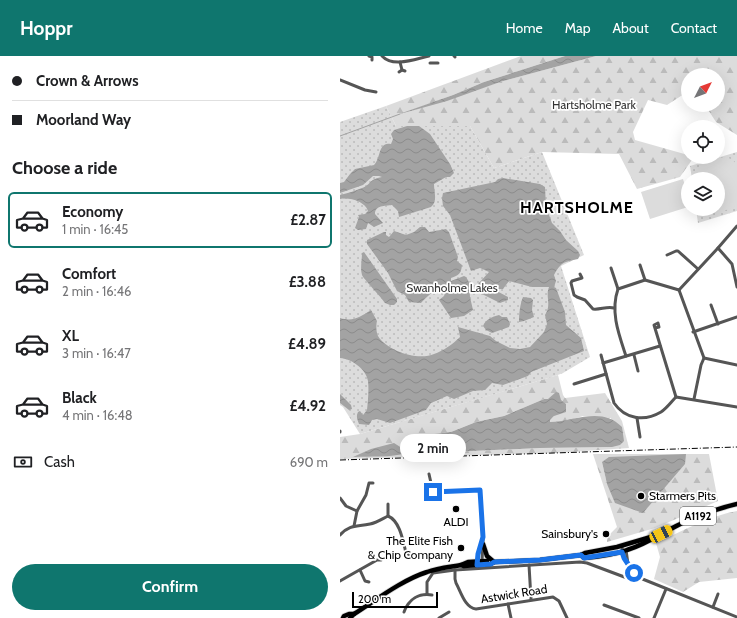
<!DOCTYPE html>
<html lang="en">
<head>
<meta charset="utf-8">
<style>
	:root { --surface:#fff; --page:#f2f2f2; --text:#202124; --muted:#757577; --line:#e0e0e0; --accent:#0f766e }
	body { margin:0; font-family:Cabin,sans-serif; background:var(--page); color:var(--text); height:100vh; display:flex; flex-direction:column; font-size:15px; white-space:nowrap }
	* { box-sizing:border-box; margin:0 }
	p { font-size:13px; color:var(--muted) }
	.icon { flex:none; width:22px; height:22px; fill:none; stroke:currentColor; stroke-width:2; stroke-linecap:round; stroke-linejoin:round }
	.map { position:relative; flex:1; overflow:hidden }
	.drawer { display:flex; flex-direction:column; background:var(--surface); width:340px }
	.drawer>* { flex:none }
	.top-card { display:grid; align-content:center; height:88px; padding:0 12px; background:var(--surface) }
	.needle { width:26px; rotate:48deg }
	.fabs { position:absolute; left:341px; top:12px; display:grid; gap:8px }
	.fabs a { display:grid; place-items:center; width:44px; height:44px; border-radius:50%; background:var(--surface); box-shadow:0 4px 16px #0002; font-size:20px }
	.scale { position:absolute; left:12px; bottom:10px; width:86px; box-sizing:border-box; padding-left:4px; border:2px solid #000; border-top:0; font-size:11px; line-height:14px; white-space:nowrap; color:#000; -webkit-text-stroke:3px #fff; paint-order:stroke }
	.end { position:absolute; width:18px; height:18px; margin:-9px; border:5px solid #1a73e8; background:#fff; box-shadow:0 0 0 2px #fff }
	.from { border-radius:50% }
	.bubble { position:absolute; height:28px; border-radius:14px; background:var(--surface); box-shadow:0 4px 16px #0002; font-size:13px; font-weight:800; line-height:28px; text-align:center }
	.car { position:absolute; width:12px; height:24px; margin:-12px -6px; border-radius:5px; box-shadow:0 0 3px 1px #0007; background:linear-gradient(#f5c518 24%,#345 0 40%,#f5c518 0 76%,#345 0 86%,#f5c518 0) }
	.top-card b { display:flex; align-items:center; gap:14px; height:38px; font-size:15px }
	.top-card b+b { border-top:1px solid var(--line) }
	.top-card i { width:10px; height:10px; background:var(--text) }
	ul { padding:0; list-style:none }
	li { display:flex; align-items:center; gap:12px; height:56px; margin:0 8px 6px; padding:0 4px; border:2px solid transparent; border-radius:6px }
	li div { flex:1 }
	li b { display:block; font-size:15px }
	li em { font-style:normal; font-weight:800 }
	li.current { border-color:var(--accent) }
	li>.icon { width:36px; height:36px; stroke-width:1.5 }
	h2 { padding:0 12px; font-size:18px; line-height:48px }
	.pay { display:flex; align-items:center; gap:10px; height:44px; padding:0 12px; font-size:15px }
	.pay p { margin-inline-start:auto }
	.action { display:flex; gap:8px; margin-top:auto; padding:8px 12px }
	.action a { flex:1; height:46px; border-radius:24px; background:var(--accent); color:#fff; font-size:16px; font-weight:800; line-height:46px; text-align:center }
	header { display:flex; align-items:center; gap:24px; box-sizing:border-box; height:56px; padding:0 20px; background:var(--accent); color:#fff }
	header strong { font-size:19px }
	nav { display:flex; gap:22px; margin-inline-start:auto; font-size:14px }
	main { display:flex; flex:1; min-height:0 }
	.map>svg:first-child { display:block }
	.forest { fill:url(#forest-firs); fill-rule:evenodd }
	.park { fill:url(#park-dots) }
	.pitch { fill:#dcdcdc }
	.water { fill:url(#water-waves) }
	.lines { fill:none; stroke-linecap:round; stroke-linejoin:round }
	.stream { stroke:#a3a3a3; stroke-width:1 }
	.primary-casing { stroke:#dbdbdb; stroke-width:6 }
	.street { stroke:#555; stroke-width:3 }
	.primary { stroke:#000; stroke-width:4.5 }
	.rail { stroke:#000; stroke-width:1; stroke-dasharray:6 2 1 2; stroke-linecap:butt }
	.route { stroke:#1a73e8; stroke-width:5 }
	.poi-dot { fill:#000; stroke:#fff; stroke-width:1.5 }
	.labels { text-anchor:middle; stroke-width:3.5; stroke-linejoin:round; paint-order:stroke }
	.shield { fill:#fff; stroke:#4c4c4c; stroke-width:1 }
	.shield-label { font-size:11px; font-weight:bold; fill:#000 }
	.park-label { font-size:12px; fill:#333; stroke:#fff }
	.poi-label { font-size:12px; fill:#000; stroke:#fff; text-anchor:end }
	.street-label { font-size:12px; fill:#000; stroke:#fff }
	.district-label { font-size:16px; font-weight:bold; letter-spacing:1px; fill:#000; stroke:#fff }
</style>
</head>
<body>
<header>
<strong>Hoppr</strong>
<nav><a>Home</a><a>Map</a><a>About</a><a>Contact</a></nav>
</header>
<main>
<section class="drawer">
<div class="top-card">
<b><i class="from"></i>Crown &amp; Arrows</b>
<b><i></i>Moorland Way</b>
</div>
<h2>Choose a ride</h2>
<ul>
<li class="current"><svg class="icon" aria-label="car" viewBox="0 0 24 24"><path d="M5 17H2v-5l4-1 3-4h7l3 4 3 1v5h-3M9 17h6M6 11h13"/><circle cx="7" cy="17" r="2"/><circle cx="17" cy="17" r="2"/></svg><div><b>Economy</b><p>1 min · 16:45</p></div><em>£2.87</em></li>
<li><svg class="icon" aria-label="car" viewBox="0 0 24 24"><path d="M5 17H2v-5l4-1 3-4h7l3 4 3 1v5h-3M9 17h6M6 11h13"/><circle cx="7" cy="17" r="2"/><circle cx="17" cy="17" r="2"/></svg><div><b>Comfort</b><p>2 min · 16:46</p></div><em>£3.88</em></li>
<li><svg class="icon" aria-label="car" viewBox="0 0 24 24"><path d="M5 17H2v-5l4-1 3-4h7l3 4 3 1v5h-3M9 17h6M6 11h13"/><circle cx="7" cy="17" r="2"/><circle cx="17" cy="17" r="2"/></svg><div><b>XL</b><p>3 min · 16:47</p></div><em>£4.89</em></li>
<li><svg class="icon" aria-label="car" viewBox="0 0 24 24"><path d="M5 17H2v-5l4-1 3-4h7l3 4 3 1v5h-3M9 17h6M6 11h13"/><circle cx="7" cy="17" r="2"/><circle cx="17" cy="17" r="2"/></svg><div><b>Black</b><p>4 min · 16:48</p></div><em>£4.92</em></li>
</ul>
<div class="pay"><svg class="icon" aria-label="cash" viewBox="0 0 24 24"><path d="M3 7h18v10H3z"/><circle cx="12" cy="12" r="2"/></svg>Cash<p>690 m</p></div>
<div class="action"><a>Confirm</a></div>
</section>
<div class="map">
<svg width="397" height="562" viewBox="0 0 397 562">
	<defs>
		<pattern id="forest-firs" width="22" height="20" patternUnits="userSpaceOnUse"><rect width="22" height="20" fill="#dcdcdc"/><path d="M5 1l3.5 6h-7zM16 11l3.5 6h-7z" fill="#bbb"/></pattern>
		<pattern id="park-dots" width="8" height="8" patternUnits="userSpaceOnUse"><rect width="8" height="8" fill="#dcdcdc"/><path d="M2 2h.1M6 6h.1" fill="none" stroke="#bbb" stroke-width="1.8" stroke-linecap="round"/></pattern>
		<pattern id="water-waves" width="16" height="10" patternUnits="userSpaceOnUse"><rect width="16" height="10" fill="#a3a3a3"/><path d="M0 5q4-4 8 0t8 0" fill="none" stroke="#8b8b8b"/></pattern>
	</defs>
	<rect width="100%" height="100%" fill="#fff"/>
	<g class="forest">
		<polygon points="181,0 225,0 144,26 113,39 61,58 160,26 256,0 397,0 397,79 376,66 365,49 378,49 378,19 348,19 348,38 344,38 327,49 308,44 293,76 295,84 348,99 348,101 354,101 340,121 297,133 279,98 202,96 154,112 130,70 56,70 46,50"/>
		<path d="M218,319L223,339L225,342L265,337L282,365L289,392L214,397L0,403V381L20,378ZM204,343H208L214,360L210,364V366H224L243,360L271,362L272,391L200,392L89,397L78,396L68,385L76,386L94,378L111,376L136,366L164,360Z"/>
		<path d="M253,398H369L378,445L315,472L267,486V481L277,471ZM262,406L303,457L267,428Z"/>
		<path d="M397,455V522L359,526L343,536L314,523L320,501L316,487C342,475 369,460 397,455Z"/>
	</g>
	<g class="park">
		<polygon points="46,50 56,70 130,70 154,112 202,96 244,199 221,210 250,301 223,317 215,320 20,378 3,351 0,349 0,66"/>
		<polygon points="397,96 397,155 358,167 356,153 378,153 378,123 352,123 350,110"/>
	</g>
	<g class="pitch">
		<path d="M384,101L391,103L397,108V149C388,155 371,159 362,153H378V123H354C352,107 373,105 384,101Z"/>
		<polygon points="343,123 348,140 348,151 310,163 301,136"/>
	</g>
	<g class="water">
		<polygon points="225,0 256,0 160,26 107,45 60,58 62,57 113,39 144,26"/>
		<path d="M67,70H79L90,78L110,108L114,117L110,121H106L94,128C94,137 98,145 91,151L59,161L58,155L52,149C45,150 35,149 35,158L43,167L34,171L28,167L26,173L18,174L15,172L19,161L18,159L25,158L28,155C25,145 9,141 0,143V139C8,137 15,135 22,132C31,129 29,123 42,121L39,120H33L23,129L0,137V127L4,126L10,118L15,113L34,109C41,102 38,85 51,88L53,83L51,78L54,74Z"/>
		<path d="M163,122L200,128L205,131L206,151L212,167L220,175L226,184L238,195L240,199L238,203C224,206 221,206 214,219L216,225L214,231L216,232L225,256L226,269L241,282L244,295L191,316L188,320L163,329L152,327L145,334L133,335L114,343L107,340L91,347L86,354L50,367L37,363L32,364L29,369L19,368C17,363 16,360 18,356L20,355L23,359L27,354C28,344 29,334 28,325C26,313 12,303 0,302V262C13,266 20,261 31,254L37,265C36,269 36,276 38,280C47,295 78,305 94,298C103,295 113,288 120,281L118,271L150,280L156,285L170,292L180,293L190,291L204,276L207,268L205,259C212,248 205,241 209,231H192L169,225L163,233H153L168,241V244L160,247L142,238L138,228L149,216L140,212L131,215L110,159L103,150L102,142L103,137L155,126L158,123Z"/>
		<path d="M80,171H85L89,176L106,173L109,176L118,201L117,205L122,209C121,218 119,219 111,222V225L124,220L126,221L129,226L130,241L133,254L124,260L111,262L99,244L104,240L108,228C97,232 88,239 81,247L69,246L65,239L57,235L48,217L27,188V184L44,176H46V179L49,181L54,175L66,179L74,176Z"/>
		<path d="M24,196L57,243V246L54,249H50L45,247C42,242 22,221 22,219C20,212 22,204 22,197Z"/>
		<path d="M183,241L191,242L193,244L192,254L194,261L184,265L179,266C179,258 180,248 183,241Z"/>
		<path d="M159,259L162,261H167L170,268L169,271L152,277L146,274L143,270C146,263 152,261 159,259Z"/>
		<path d="M216,336L219,337L221,344L226,348V356L214,360L210,364V366C235,365 262,350 282,371L284,385L280,389L272,391L200,392L89,397C79,396 70,394 64,385L76,386L94,378L111,376L136,366L164,360L204,343H208Z"/>
		<polygon points="0,338 11,349 12,353 9,354 0,347"/>
		<path d="M54,387L68,396L67,397C50,402 31,400 13,401L31,393Z"/>
		<polygon points="346,398 345,408 303,457 275,447 267,428 262,406 269,401"/>
	</g>
	<g class="lines">
		<polyline class="stream" points="0,80 60,58"/>
		<g class="primary-casing">
			<g id="primary">
				<polyline points="143,488 147,500 154,506"/>
				<path d="M241,499L244,502C259,501 273,499 287,494C300,490 311,484 323,477C346,464 371,454 397,448"/>
				<polyline points="121,509 128,506 147,505"/>
				<polyline points="3,562 4,560 9,558 14,558"/>
				<path d="M10,562L14,558C36,544 62,524 87,516C98,512 110,511 121,509L124,510L151,508L154,506L200,504L241,499L245,497L277,491L321,478"/>
			</g>
		</g>
		<g class="street">
			<polyline points="29,0 32,1 32,4"/>
			<path d="M42,0C53,12 75,3 89,0"/>
			<polyline points="114,0 115,1"/>
			<polyline points="60,6 62,14"/>
			<polyline points="90,7 98,7"/>
			<polyline points="59,16 62,14 65,15"/>
			<polyline points="0,24 25,34 36,36"/>
			<polyline points="378,192 392,208 397,231"/>
			<polyline points="327,199 336,195 338,195 358,213"/>
			<polyline points="300,209 305,224"/>
			<polyline points="271,212 278,233"/>
			<path d="M240,218L242,222L232,225L231,227L234,239L237,241L245,244L253,253C260,254 267,250 274,252"/>
			<polyline points="339,234 364,302 361,309 354,343"/>
			<polyline points="339,234 378,192 397,170"/>
			<polyline points="371,249 378,268"/>
			<polyline points="315,272 319,271 318,267 314,269 336,341"/>
			<polyline points="353,276 397,261"/>
			<path d="M261,299L274,347C285,363 304,366 321,356C327,352 331,346 336,341"/>
			<polyline points="294,299 298,315"/>
			<path d="M286,300C279,279 270,256 278,233L305,224L339,234"/>
			<polyline points="364,302 397,309"/>
			<polyline points="263,307 320,290"/>
			<polyline points="234,328 266,318"/>
			<polyline points="336,341 397,351"/>
			<polyline points="297,362 300,381"/>
			<polyline points="0,375 0,376"/>
			<polyline points="89,418 93,436 140,434 143,484 142,506"/>
			<polyline points="0,442 6,450 17,455"/>
			<polyline points="48,460 48,448"/>
			<polyline points="14,470 17,455 26,439 29,427 33,427"/>
			<path d="M0,479C10,468 17,471 30,468C36,467 42,463 48,460C60,465 63,485 66,497L70,499"/>
			<path d="M282,490C282,502 290,515 300,522L397,561"/>
			<polyline points="286,494 288,508"/>
			<polyline points="137,506 142,483"/>
			<polyline points="189,509 191,543"/>
			<polyline points="20,514 25,525 29,526"/>
			<path d="M115,514V523L116,527C121,536 125,552 136,553L213,541L219,545L227,562"/>
			<polyline points="0,525 37,504 41,504"/>
			<polyline points="87,538 87,526 93,517 115,514 240,506 247,507 287,522 294,517"/>
			<polyline points="168,548 171,562"/>
			<polyline points="264,549 299,562"/>
			<polyline points="373,551 378,538"/>
			<path d="M64,556C69,543 79,537 92,539"/>
			<polyline points="99,562 109,556"/>
			<polyline points="314,562 326,533"/>
		</g>
		<use href="#primary" class="primary"/>
		<polyline class="rail" points="0,404 397,391"/>
	</g>
	<g class="lines">
		<polyline class="route" points="93,436 140,434 143,481 138,498 137,509 151,508 154,506 200,504 241,499 244,502 282,496 284,502 294,517"/>
	</g>
	<g class="poi-dot">
		<circle cx="301" cy="440" r="4"/>
		<circle cx="116" cy="453" r="4"/>
		<circle cx="266" cy="478" r="4"/>
		<circle cx="121" cy="492" r="4"/>
	</g>
	<g class="labels">
		<rect class="shield" x="340" y="451" width="36" height="18" rx="3"/>
		<g class="shield-label">
			<text x="358" y="464">A1192</text>
		</g>
		<g class="park-label">
			<text x="254" y="53">Hartsholme Park</text>
			<text x="112" y="236">Swanholme Lakes</text>
		</g>
		<g class="poi-label">
			<text x="309" y="444" text-anchor="start">Starmers Pits</text>
			<text x="116" y="470" text-anchor="middle">ALDI</text>
			<text x="258" y="482">Sainsbury's</text>
			<text x="113" y="489">The Elite Fish<tspan x="113" dy="14">&amp; Chip Company</tspan></text>
		</g>
		<g class="street-label">
			<text transform="translate(174 538) rotate(-9)" y="4">Astwick Road</text>
		</g>
		<g class="district-label">
			<text x="237" y="157">HARTSHOLME</text>
		</g>
	</g>
</svg>
<div class="fabs">
<a><svg class="needle" viewBox="-14 -14 28 28"><path d="M0-13l5 13h-10z" fill="#e53935"/><path d="M0 13l5-13h-10z" fill="#757577"/></svg></a>
<a><svg class="icon" aria-label="locate" viewBox="0 0 24 24"><circle cx="12" cy="12" r="6"/><path d="M12 2v4M12 18v4M2 12h4M18 12h4"/></svg></a>
<a><svg class="icon" aria-label="layers" viewBox="0 0 24 24"><path d="M12 4l9 5-9 5-9-5zM3 14l9 5 9-5"/></svg></a>
</div>
<div class="scale">200 m</div>
<i class="end from" style="left:294px;top:517px"></i>
<i class="end" style="left:93px;top:436px"></i>
<div class="bubble" style="left:60px;top:378px;width:66px">2 min</div>
<i class="car" style="left:321px;top:478px;rotate:64deg"></i>
</div>
</main>
</body>
</html>
